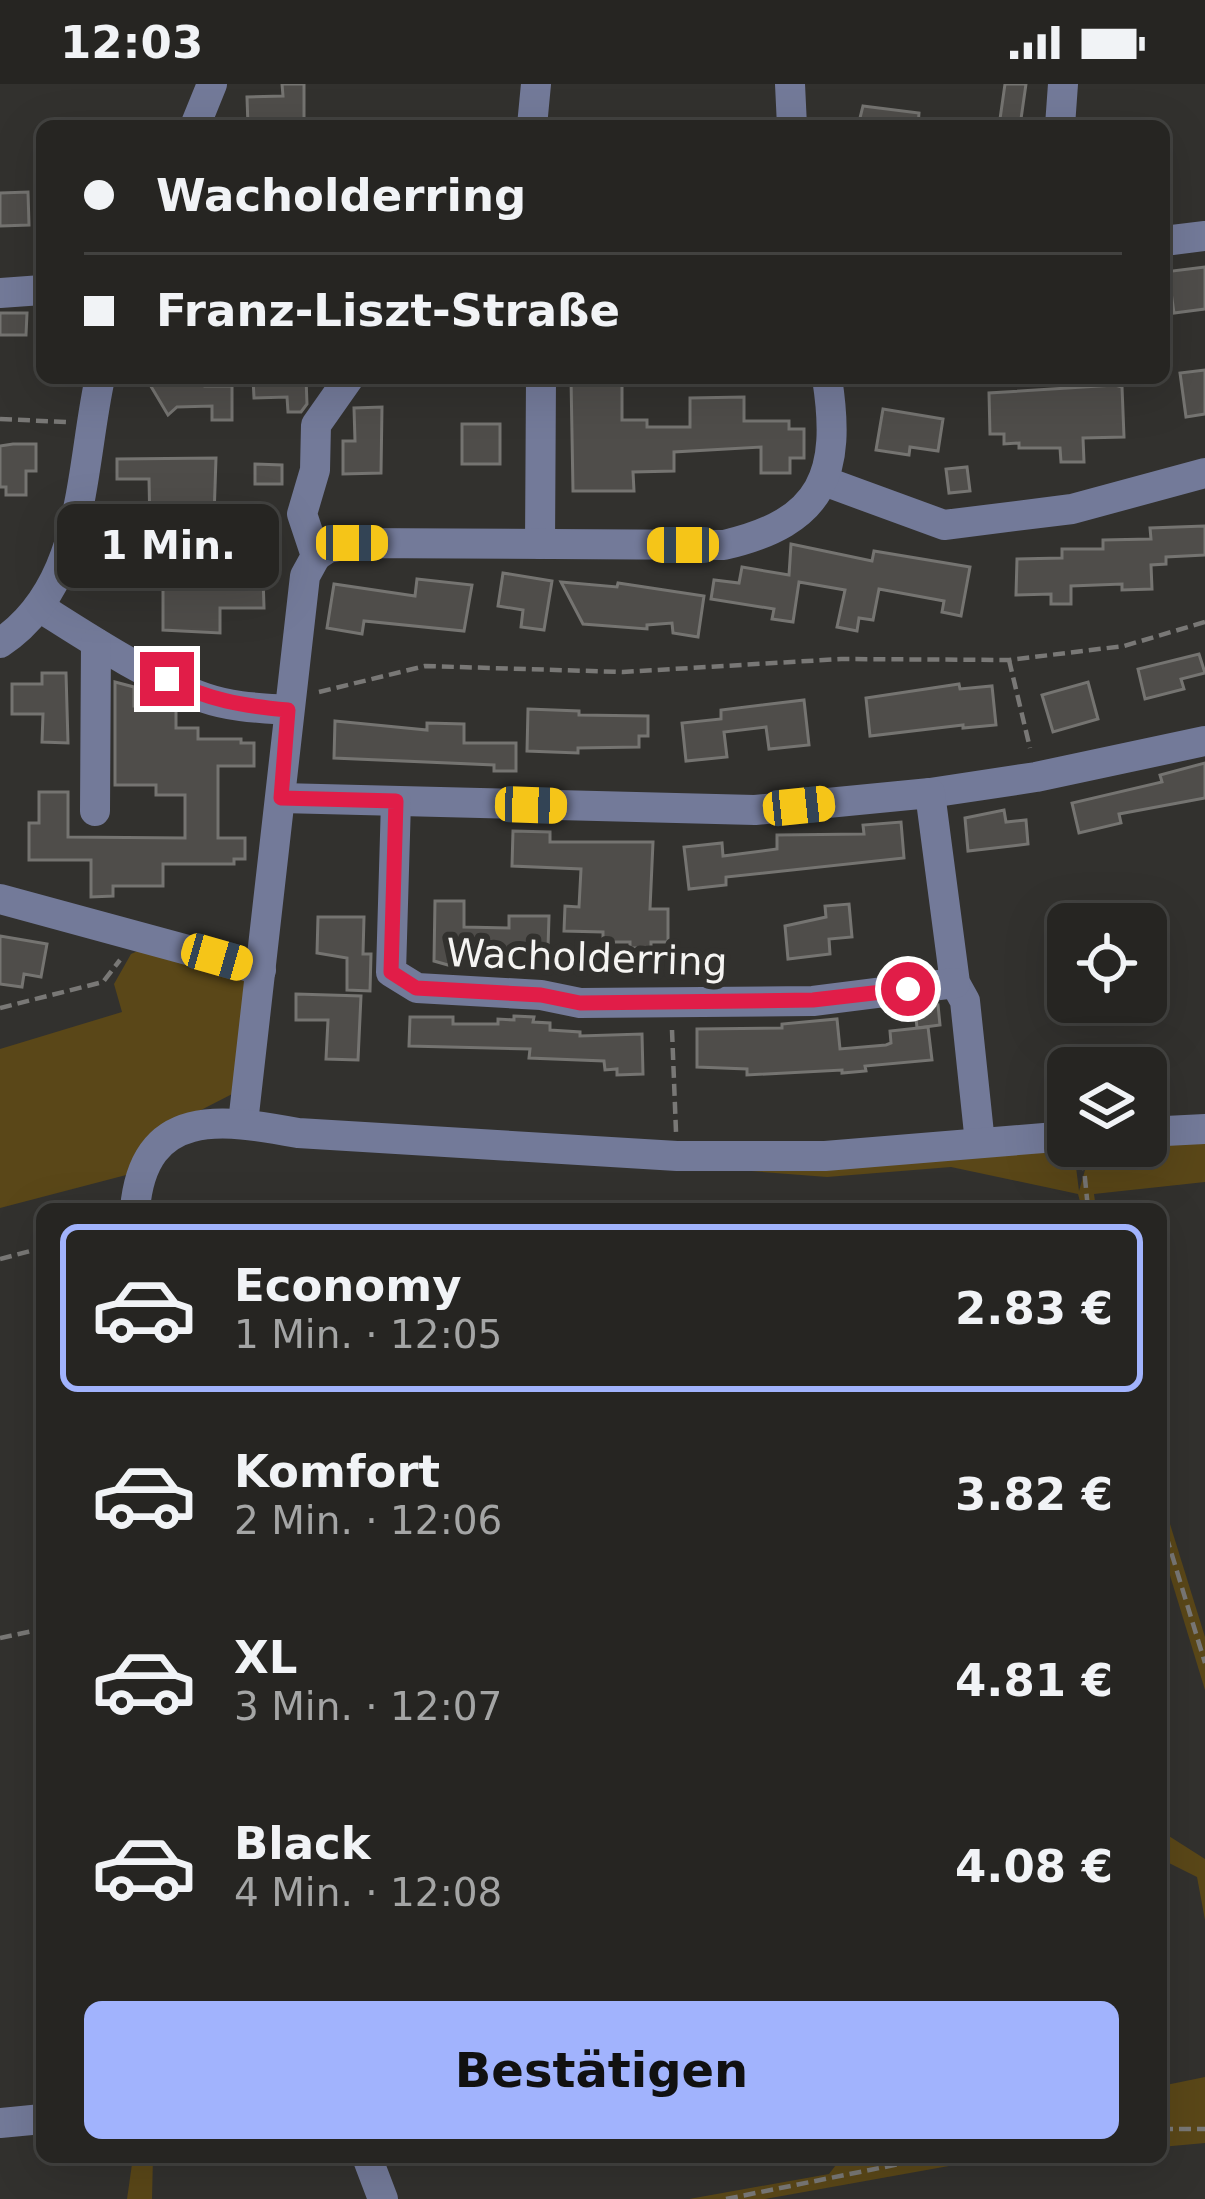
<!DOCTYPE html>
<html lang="de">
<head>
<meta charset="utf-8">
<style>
	:root { --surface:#262522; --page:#32312f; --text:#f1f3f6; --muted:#a4a5a5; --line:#424240; --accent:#a1b3fd }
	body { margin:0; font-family:"DejaVu Sans",sans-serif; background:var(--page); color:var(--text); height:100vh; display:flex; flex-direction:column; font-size:45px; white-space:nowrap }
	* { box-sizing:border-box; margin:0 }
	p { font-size:39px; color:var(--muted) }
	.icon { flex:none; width:66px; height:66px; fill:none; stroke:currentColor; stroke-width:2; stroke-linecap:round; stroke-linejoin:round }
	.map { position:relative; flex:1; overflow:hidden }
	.panel { position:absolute; left:36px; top:1119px; width:1131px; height:960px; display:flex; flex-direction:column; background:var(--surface); border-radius:18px; box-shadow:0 12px 48px #0002,0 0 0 3px var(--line) }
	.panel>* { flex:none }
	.guide { position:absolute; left:36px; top:36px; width:1134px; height:264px; border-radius:18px; box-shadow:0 12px 48px #0002,0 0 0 3px var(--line); display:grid; align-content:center; height:264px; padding:0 48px; background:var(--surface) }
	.buttons { position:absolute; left:1047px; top:819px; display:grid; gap:24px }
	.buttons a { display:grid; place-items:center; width:120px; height:120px; border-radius:18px; background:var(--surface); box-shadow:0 12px 48px #0002,0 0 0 3px var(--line); font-size:60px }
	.end { position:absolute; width:54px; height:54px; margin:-27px; border:15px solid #e11d48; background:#fff; box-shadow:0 0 0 6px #fff }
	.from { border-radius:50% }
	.bubble { position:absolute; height:84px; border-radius:18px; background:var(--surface); box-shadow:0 12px 48px #0002,0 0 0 3px var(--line); font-size:39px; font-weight:800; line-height:84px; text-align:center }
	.car { position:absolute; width:36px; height:72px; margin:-36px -18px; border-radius:15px; box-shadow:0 0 9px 3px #0007; background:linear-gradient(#f5c518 24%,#345 0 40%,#f5c518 0 76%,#345 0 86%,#f5c518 0) }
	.guide b { display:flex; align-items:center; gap:42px; height:114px; font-size:45px }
	.guide b+b { border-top:3px solid var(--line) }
	.guide i { width:30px; height:30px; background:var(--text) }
	ul { padding:21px 0 0; list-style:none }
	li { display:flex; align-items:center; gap:36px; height:168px; margin:0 24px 18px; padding:0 24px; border:6px solid transparent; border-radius:18px }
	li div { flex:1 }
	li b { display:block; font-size:45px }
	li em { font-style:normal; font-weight:800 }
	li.selected { border-color:var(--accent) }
	li>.icon { width:108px; height:108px; stroke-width:1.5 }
	.primary-button { display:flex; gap:24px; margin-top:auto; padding:24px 48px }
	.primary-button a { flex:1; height:138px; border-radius:18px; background:var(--accent); color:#111; font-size:48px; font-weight:800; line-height:138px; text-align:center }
	.status { display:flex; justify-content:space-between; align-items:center; height:84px; padding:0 60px; background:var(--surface); direction:ltr }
	.status svg { height:33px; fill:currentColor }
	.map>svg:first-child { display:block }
	.green { fill:#5a4718 }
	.building { fill:#4f4d4a; stroke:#757471; stroke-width:3 }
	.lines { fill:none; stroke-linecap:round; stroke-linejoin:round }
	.path { stroke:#797876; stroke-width:4.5; stroke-dasharray:12 6; stroke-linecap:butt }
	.minor { stroke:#737a99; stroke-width:30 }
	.route { stroke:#e11d48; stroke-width:15 }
	.labels { text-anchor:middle; stroke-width:12; stroke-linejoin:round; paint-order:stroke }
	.street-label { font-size:39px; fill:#f5f4f2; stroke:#32312e }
</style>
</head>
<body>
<div class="status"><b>12:03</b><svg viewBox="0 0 49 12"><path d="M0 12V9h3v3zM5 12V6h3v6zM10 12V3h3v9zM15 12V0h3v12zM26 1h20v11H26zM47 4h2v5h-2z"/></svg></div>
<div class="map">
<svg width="1205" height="2115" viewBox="0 0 1205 2115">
	<rect width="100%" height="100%" fill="#32312e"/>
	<g class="green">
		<polygon points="144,864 253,890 238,1007 166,1044 130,1090 0,1124 0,965 122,928 114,900 131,870"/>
		<polygon points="1205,1054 1205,1098 1094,1110 1096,1125 1082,1125 1078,1110 951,1083 827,1093 686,1082 1064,1061 1075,1075 1079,1107 1092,1062 1146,1062"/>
		<polygon points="1161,1411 1205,1553 1205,1606 1161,1462"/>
		<polygon points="1161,1747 1205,1775 1205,1836 1197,1793 1161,1775"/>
		<polygon points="1205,1993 1205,2059 1161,2063 1161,2002"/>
		<polygon points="133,2073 153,2073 152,2115 127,2115"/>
		<polygon points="842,2073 1042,2073 960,2080 765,2115 689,2115 829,2090"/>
	</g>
	<g class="building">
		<polygon points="282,0 304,0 304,39 248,42 247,13 283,12"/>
		<polygon points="1005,0 1026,0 1020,42 999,42"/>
		<polygon points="863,22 919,29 918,42 858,42"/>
		<polygon points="28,108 29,141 0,142 0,109"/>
		<polygon points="1205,183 1205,225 1174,229 1171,208 1164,209 1164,188"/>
		<polygon points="0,229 27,229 26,251 0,251"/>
		<polygon points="1205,286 1205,330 1186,333 1180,289"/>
		<polygon points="146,294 205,294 205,302 232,302 232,336 212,336 212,322 177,323 168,331"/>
		<polygon points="253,294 306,294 307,320 301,328 288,328 287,313 254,314"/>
		<polygon points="571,294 622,294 622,336 647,336 647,343 690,343 690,314 744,313 744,337 789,337 789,345 804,345 804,374 790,374 790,389 761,389 761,363 674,368 674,387 633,388 634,407 573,407"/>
		<polygon points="1115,301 1122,303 1124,353 1083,354 1084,378 1061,378 1060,364 1019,364 1019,359 1004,360 1004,350 990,350 989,309"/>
		<polygon points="382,323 381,389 343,390 343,357 355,357 354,324"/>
		<polygon points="883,325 943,335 938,367 910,363 909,371 876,366"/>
		<rect x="462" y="340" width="38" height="40"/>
		<polygon points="13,360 36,360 36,387 26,387 26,411 6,411 6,403 0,403 0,362"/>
		<polygon points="216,374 212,492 263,492 264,524 220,524 220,549 163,546 163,503 179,503 178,444 150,444 149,395 117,395 117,375"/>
		<polygon points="255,380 282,381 282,400 255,400"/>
		<polygon points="967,383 970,407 949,409 946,385"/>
		<polygon points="1205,442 1205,471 1166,473 1166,480 1151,481 1152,505 1122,506 1122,500 1071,502 1071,520 1051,520 1051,510 1016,511 1017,475 1062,474 1062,465 1103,465 1103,456 1151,455 1150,444"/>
		<polygon points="791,460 872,477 874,467 970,483 961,532 942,528 944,517 879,505 873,536 859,534 857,547 837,543 845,506 799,498 793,538 772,535 774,525 711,515 714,496 739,499 742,483 789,491"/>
		<polygon points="503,489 552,497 544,546 521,543 523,526 498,522"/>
		<polygon points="417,495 472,501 464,547 364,537 362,550 327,544 334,500 415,512"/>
		<polygon points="561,498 617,503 618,499 704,512 698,553 673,549 672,539 647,541 647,545 583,540"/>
		<polygon points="1199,570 1205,589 1181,595 1184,605 1145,615 1138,585"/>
		<polygon points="42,589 66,589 68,659 42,658 43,630 12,630 12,600 42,600"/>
		<polygon points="115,598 134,603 134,622 176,623 176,644 198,644 198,655 241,655 241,659 254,659 254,682 218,682 218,754 245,754 245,775 234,775 234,780 163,780 163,802 113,802 113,812 91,813 91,776 29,776 29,739 39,739 39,708 68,708 68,753 185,754 185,711 156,711 156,701 115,701"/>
		<polygon points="1088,598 1098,635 1053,648 1042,611"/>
		<polygon points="959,600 960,605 992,602 996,641 963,644 963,641 870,652 866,614"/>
		<polygon points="804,616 809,661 769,665 766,643 724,648 727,673 686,677 682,639 721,635 721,626"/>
		<polygon points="528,625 579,627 579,631 648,632 648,652 639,652 639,663 578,664 578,669 527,667"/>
		<polygon points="335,637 427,646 427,639 464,640 464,659 516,659 516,687 494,687 494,681 334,674"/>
		<polygon points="1205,679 1205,714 1119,730 1121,739 1079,749 1072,719 1162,698 1160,691"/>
		<polygon points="1004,726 1006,738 1026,736 1028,760 968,767 965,734"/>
		<polygon points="901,738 904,774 726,793 726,801 689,805 684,763 722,759 723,772 777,765 777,751 864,750 863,741"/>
		<polygon points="513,747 550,748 550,758 653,758 650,825 668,825 668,858 651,858 651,864 630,864 630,858 603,858 603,848 564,847 565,822 579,823 581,785 512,782"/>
		<polygon points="435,817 464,817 464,843 509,844 509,832 549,832 548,864 476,863 472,866 472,878 452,877 448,881 434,877"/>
		<polygon points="849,820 852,853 829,855 830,870 788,875 785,842 826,833 825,822"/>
		<polygon points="318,833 364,833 363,870 371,870 370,907 347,906 347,874 317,869"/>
		<polygon points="0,852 47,860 41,893 24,890 22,903 0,900"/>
		<polygon points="296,910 361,912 358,976 326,975 328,936 296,936"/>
		<polygon points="938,921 940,941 917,944 915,924"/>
		<polygon points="514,932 534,933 533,938 550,939 550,946 580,948 580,952 642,950 643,990 617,991 617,985 605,986 604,977 529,974 530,965 409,962 410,933 453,933 453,940 498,940 498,935 514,936"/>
		<polygon points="837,935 840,965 886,961 891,959 890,947 928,943 932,976 865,982 866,987 842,989 842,986 747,991 747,985 697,983 697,945 782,944 782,940"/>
	</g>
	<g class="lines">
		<g class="path">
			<polyline points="0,335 66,338"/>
			<polyline points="1009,576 1030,664"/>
			<polyline points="319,608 425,582 623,588 841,575 1009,576 1124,562 1205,538"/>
			<polyline points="0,924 103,898 120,876"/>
			<polyline points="672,946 676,1048"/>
			<polyline points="1083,1074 1088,1125"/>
			<polyline points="0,1175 42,1164"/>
			<polyline points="1161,1435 1205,1579"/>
			<polyline points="0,1554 42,1545"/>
			<polyline points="1161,2045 1205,2045"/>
			<polyline points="726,2115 934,2073"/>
		</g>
		<g class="minor">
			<polyline points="790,0 792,42"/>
			<polyline points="195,42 212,0"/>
			<polyline points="532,42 536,0"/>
			<polyline points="1060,42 1063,0"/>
			<polyline points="1164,157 1205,152"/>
			<polyline points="0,209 42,206"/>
			<polyline points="824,397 944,441 1072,425 1205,389"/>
			<polyline points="540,460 541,294"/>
			<path d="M316,472L328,464L352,459L724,461C824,438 842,389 827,294"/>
			<path d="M41,524C90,555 149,594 205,614C231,623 260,624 288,626"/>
			<path d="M0,559C86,502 80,385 100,294"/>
			<polyline points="930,709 1036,693 1205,657"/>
			<polyline points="281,714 755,726 930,709 955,899 965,917 980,1059"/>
			<polyline points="396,717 391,888 417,904 541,911 580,919 813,917 955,899"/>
			<polyline points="95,727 96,559"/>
			<polyline points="0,815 261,886"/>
			<polyline points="243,1039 305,492 316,472 302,430 315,386 316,341 349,294"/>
			<polyline points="1146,1048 1205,1045"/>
			<path d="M135,1125C144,1022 222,1035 298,1049L677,1072H825L1068,1052"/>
			<polyline points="0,2039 42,2035"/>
			<polyline points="367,2073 383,2115"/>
		</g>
	</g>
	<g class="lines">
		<path class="route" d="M167,595C208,616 243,622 288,626L281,714L396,717L391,888L416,904L541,911L580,919L813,916L908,905"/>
	</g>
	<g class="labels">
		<g class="street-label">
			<text transform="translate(587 873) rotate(2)" y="14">Wacholderring</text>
		</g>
	</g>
</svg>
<div class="buttons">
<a><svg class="icon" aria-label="locate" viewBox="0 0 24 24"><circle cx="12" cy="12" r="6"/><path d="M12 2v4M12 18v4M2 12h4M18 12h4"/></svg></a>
<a><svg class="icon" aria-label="layers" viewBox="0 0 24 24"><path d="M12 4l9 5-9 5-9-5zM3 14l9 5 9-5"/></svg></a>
</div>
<i class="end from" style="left:908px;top:905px"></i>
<i class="end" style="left:167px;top:595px"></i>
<div class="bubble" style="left:57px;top:420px;width:222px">1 Min.</div>
<i class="car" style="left:352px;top:459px;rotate:90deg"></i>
<i class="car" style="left:683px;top:461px;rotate:270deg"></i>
<i class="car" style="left:531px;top:721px;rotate:92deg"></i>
<i class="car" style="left:799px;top:722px;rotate:84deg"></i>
<i class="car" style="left:217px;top:873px;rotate:106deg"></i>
<div class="guide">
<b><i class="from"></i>Wacholderring</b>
<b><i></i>Franz-Liszt-Straße</b>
</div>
<section class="panel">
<ul>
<li class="selected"><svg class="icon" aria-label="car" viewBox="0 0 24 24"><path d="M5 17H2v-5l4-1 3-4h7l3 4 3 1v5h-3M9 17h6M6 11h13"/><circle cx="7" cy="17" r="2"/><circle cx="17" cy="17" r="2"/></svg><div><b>Economy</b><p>1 Min. · 12:05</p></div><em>2.83 €</em></li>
<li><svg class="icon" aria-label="car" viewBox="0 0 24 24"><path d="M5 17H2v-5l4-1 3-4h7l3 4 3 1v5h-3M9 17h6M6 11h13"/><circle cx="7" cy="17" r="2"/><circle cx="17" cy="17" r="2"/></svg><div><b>Komfort</b><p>2 Min. · 12:06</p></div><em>3.82 €</em></li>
<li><svg class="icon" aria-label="car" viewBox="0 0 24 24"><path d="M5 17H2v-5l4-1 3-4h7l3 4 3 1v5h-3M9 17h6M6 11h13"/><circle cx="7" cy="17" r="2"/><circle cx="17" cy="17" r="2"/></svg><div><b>XL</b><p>3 Min. · 12:07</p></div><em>4.81 €</em></li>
<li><svg class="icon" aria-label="car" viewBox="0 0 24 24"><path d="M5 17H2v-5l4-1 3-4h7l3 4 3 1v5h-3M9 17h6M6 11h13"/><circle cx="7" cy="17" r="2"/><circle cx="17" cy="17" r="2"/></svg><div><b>Black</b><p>4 Min. · 12:08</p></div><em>4.08 €</em></li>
</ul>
<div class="primary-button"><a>Bestätigen</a></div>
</section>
</div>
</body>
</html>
